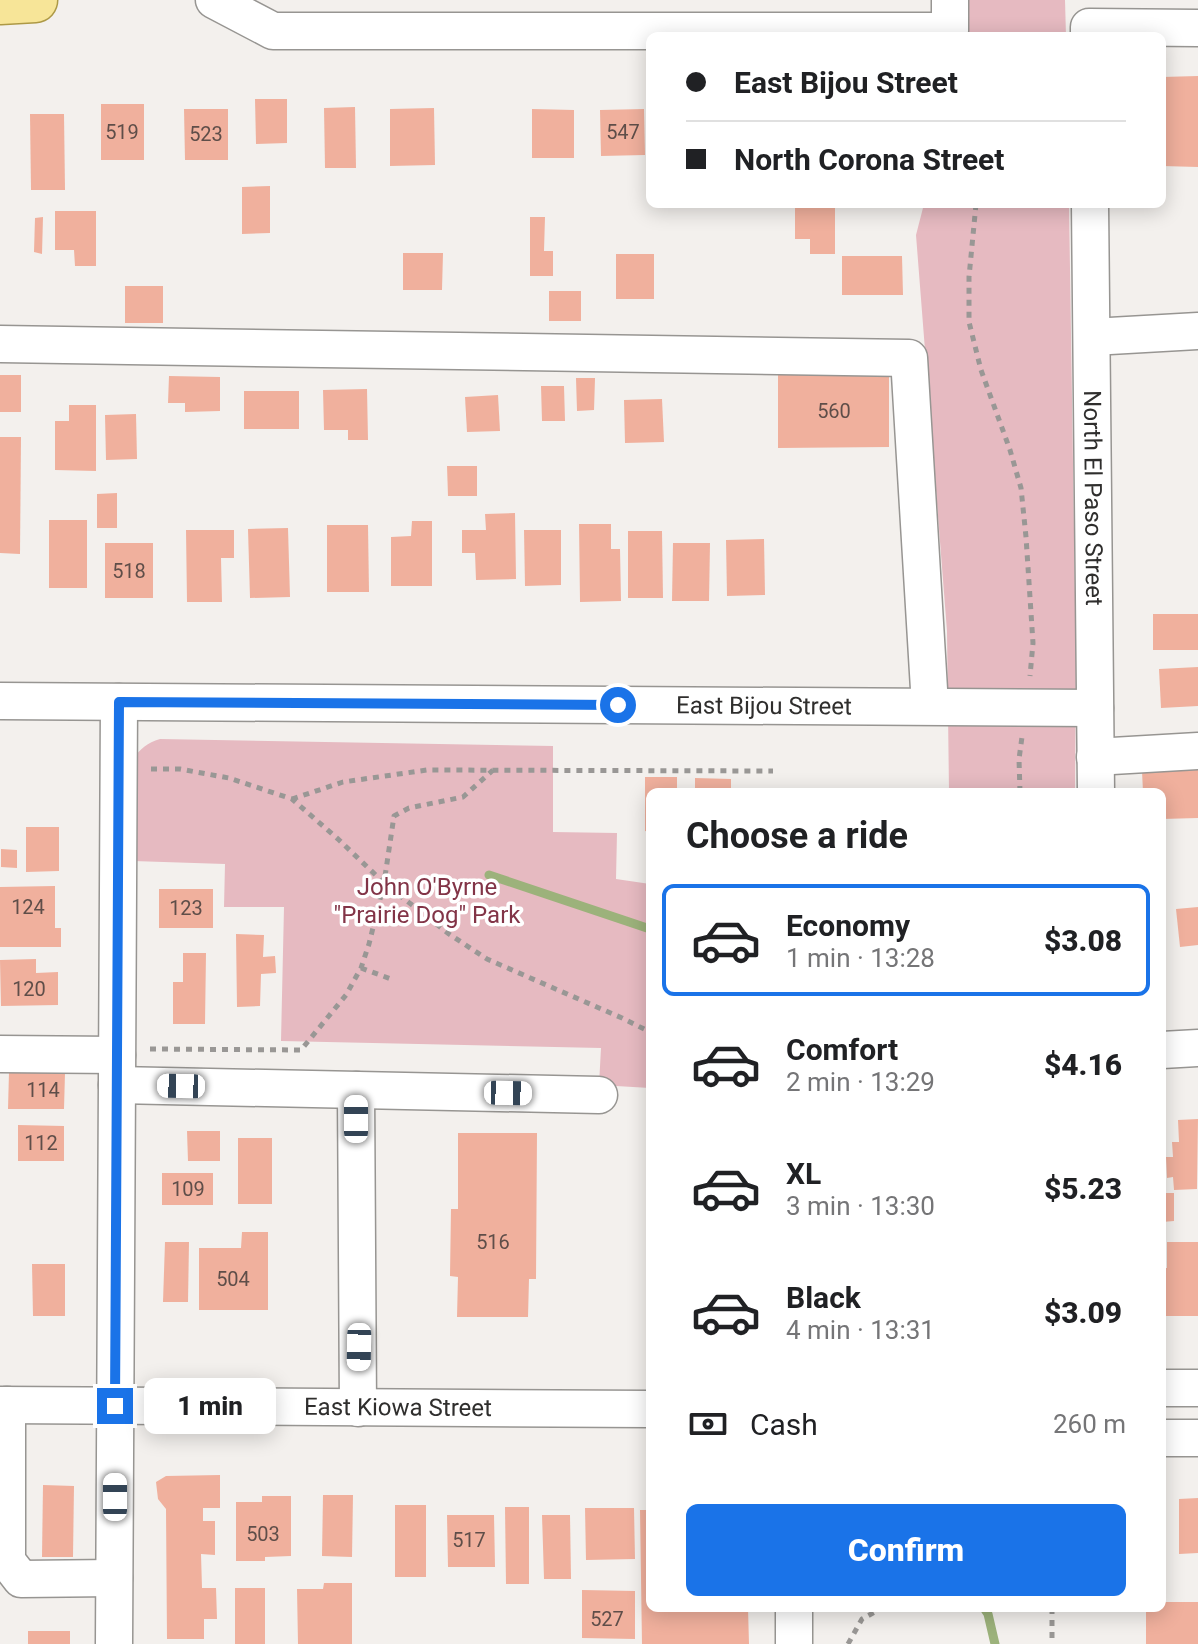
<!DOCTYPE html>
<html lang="en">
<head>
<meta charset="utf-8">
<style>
	:root { --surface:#fff; --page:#f6f6f6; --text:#202124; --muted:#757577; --line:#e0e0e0; --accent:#1a73e8 }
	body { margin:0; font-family:Roboto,sans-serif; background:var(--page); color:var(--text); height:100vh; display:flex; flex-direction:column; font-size:30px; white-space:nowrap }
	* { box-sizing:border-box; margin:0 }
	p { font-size:26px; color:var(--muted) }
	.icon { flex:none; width:44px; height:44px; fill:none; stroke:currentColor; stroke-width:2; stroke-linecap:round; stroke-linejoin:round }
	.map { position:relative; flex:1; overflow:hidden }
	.drawer { position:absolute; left:646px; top:788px; width:520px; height:824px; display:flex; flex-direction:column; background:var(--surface); border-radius:12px; box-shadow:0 4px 20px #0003 }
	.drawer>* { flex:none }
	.top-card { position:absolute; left:646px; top:32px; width:520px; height:176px; border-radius:12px; box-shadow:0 4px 20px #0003; display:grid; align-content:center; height:176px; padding:0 40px; background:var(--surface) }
	.end { position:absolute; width:36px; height:36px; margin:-18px; border:10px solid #1a73e8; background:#fff; box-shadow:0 0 0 4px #fff }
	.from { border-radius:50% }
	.bubble { position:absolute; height:56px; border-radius:12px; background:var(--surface); box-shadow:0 4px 20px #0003; font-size:26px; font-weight:800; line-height:56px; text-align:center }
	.car { position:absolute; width:24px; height:48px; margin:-24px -12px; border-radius:10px; box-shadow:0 0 6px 2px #0007; background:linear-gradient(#fff 24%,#345 0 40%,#fff 0 76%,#345 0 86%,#fff 0) }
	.top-card b { display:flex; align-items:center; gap:28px; height:76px; font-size:30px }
	.top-card b+b { border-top:2px solid var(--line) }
	.top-card i { width:20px; height:20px; background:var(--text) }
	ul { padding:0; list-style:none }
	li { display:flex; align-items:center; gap:24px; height:112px; margin:0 16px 12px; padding:0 24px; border:4px solid transparent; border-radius:12px }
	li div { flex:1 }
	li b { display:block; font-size:30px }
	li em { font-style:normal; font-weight:800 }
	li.active { border-color:var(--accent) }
	li>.icon { width:72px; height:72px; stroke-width:1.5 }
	h2 { padding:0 40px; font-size:36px; line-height:96px }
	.pay { display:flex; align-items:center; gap:20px; height:88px; padding:0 40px; font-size:30px }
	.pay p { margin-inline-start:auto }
	.action { display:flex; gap:16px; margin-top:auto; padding:16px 40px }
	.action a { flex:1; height:92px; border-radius:12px; background:var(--accent); color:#fff; font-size:32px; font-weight:800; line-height:92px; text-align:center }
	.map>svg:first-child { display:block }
	.green { fill:#e6bac1 }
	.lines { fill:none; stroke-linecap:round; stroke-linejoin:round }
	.stream { stroke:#9cb27b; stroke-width:9 }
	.building { fill:#f0b09d }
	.minor-casing { stroke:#979592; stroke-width:39 }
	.major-casing { stroke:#ad9946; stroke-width:47 }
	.path { stroke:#999795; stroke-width:5; stroke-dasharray:6 6; stroke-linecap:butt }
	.minor { stroke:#fff; stroke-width:36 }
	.major { stroke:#f7e598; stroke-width:44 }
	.route { stroke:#1a73e8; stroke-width:10 }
	.labels { text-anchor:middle; stroke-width:7; stroke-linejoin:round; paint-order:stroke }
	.number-label { font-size:20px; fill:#5f4e49 }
	.street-label { font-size:24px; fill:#2f2e2d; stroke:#fff }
	.park-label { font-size:24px; fill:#823447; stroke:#fff }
</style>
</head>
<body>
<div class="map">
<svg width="1198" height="1644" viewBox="0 0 1198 1644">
	<rect width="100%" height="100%" fill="#f3f0ed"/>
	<g class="green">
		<polygon points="962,0 1065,0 1066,36 961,36"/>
		<polygon points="924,204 1069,204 1076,658 1075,792 949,792 947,631 916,235"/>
		<path d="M160,739L553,746V832L617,833L616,879L650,884V1088L599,1085L601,1048L281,1041L284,907H224L225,864L133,861V759C141,748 147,743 160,739Z"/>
	</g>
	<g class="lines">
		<g class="stream">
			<polyline points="489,875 650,929"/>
			<polyline points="984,1608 988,1614 995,1644"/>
		</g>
	</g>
	<g class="building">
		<polygon points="1198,76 1198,167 1162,166 1162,77"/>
		<polygon points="255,99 287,99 287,143 256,144"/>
		<rect x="101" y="104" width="43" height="56"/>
		<polygon points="355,107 356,168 325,168 324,108"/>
		<polygon points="434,108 435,165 390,166 390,109"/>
		<polygon points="184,109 228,109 228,160 185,160"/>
		<polygon points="532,109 574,110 574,158 532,158"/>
		<polygon points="644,109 645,155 601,156 600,110"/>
		<polygon points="30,114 64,114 65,190 31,190"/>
		<polygon points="270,186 270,233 242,234 242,187"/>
		<polygon points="795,204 835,204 835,254 810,254 810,239 795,239"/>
		<polygon points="55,211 96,211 96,266 75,266 74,250 55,250"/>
		<polygon points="43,217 42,254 34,252 35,218"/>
		<polygon points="530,217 545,217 544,251 553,251 553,276 530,276"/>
		<polygon points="403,253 443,253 442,290 403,290"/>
		<rect x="616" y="254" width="38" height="45"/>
		<polygon points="842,256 902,256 903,295 842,295"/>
		<rect x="125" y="286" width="38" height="37"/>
		<rect x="549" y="291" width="32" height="30"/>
		<polygon points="778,374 889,374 889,447 778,448"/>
		<rect x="0" y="375" width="21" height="37"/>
		<polygon points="169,376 220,377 220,411 185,412 185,403 168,403"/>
		<polygon points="576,378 595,378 594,410 577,411"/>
		<polygon points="541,386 564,386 565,421 542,421"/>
		<polygon points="367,389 368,440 348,440 348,430 324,430 323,390"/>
		<rect x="244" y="391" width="55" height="38"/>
		<polygon points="498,395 500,431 467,432 465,397"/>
		<polygon points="662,399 664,442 625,443 624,400"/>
		<polygon points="69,405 96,405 96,471 55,470 55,421 69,421"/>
		<polygon points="136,414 137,459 106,460 105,415"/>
		<polygon points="0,437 21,437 20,554 0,553"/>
		<polygon points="447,466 477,466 477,496 448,496"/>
		<polygon points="117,493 117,528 97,528 97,494"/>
		<polygon points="515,513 516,579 476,580 475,553 462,553 462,530 486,530 485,514"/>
		<rect x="49" y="520" width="38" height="68"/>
		<polygon points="412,521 432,521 432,586 391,586 391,537 411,536"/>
		<polygon points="579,524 611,524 611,549 620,549 621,601 580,602"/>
		<polygon points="327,525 368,525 369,592 327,592"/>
		<polygon points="288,528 290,597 250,598 248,529"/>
		<polygon points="186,530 234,530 234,558 221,558 222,602 187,602"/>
		<polygon points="524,530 561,530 561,585 525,586"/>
		<polygon points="628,531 662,531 663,598 628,598"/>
		<polygon points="764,539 765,595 727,596 726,540"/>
		<rect x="105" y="543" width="48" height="55"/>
		<polygon points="673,543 710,543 709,601 672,601"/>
		<rect x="1153" y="614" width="45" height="36"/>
		<polygon points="1198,667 1198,706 1161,708 1159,669"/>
		<polygon points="1198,770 1198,818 1162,819 1162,792 1143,792 1142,771"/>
		<polygon points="645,777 677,777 677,792 650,792 650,832 645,831"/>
		<polygon points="695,778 731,779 731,792 695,792"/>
		<polygon points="26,827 59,827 59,871 26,872"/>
		<polygon points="1,849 17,850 17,868 1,867"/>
		<polygon points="55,886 55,928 61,928 61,947 0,947 0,887"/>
		<rect x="159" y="889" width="54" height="39"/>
		<polygon points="1198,907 1198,945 1180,947 1176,909"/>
		<polygon points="236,934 264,935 263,957 275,956 276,973 261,974 260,1006 237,1007"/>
		<polygon points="183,953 206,953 205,1024 173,1024 173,982 183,982"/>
		<polygon points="36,959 36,973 58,972 58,1005 1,1006 0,960"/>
		<polygon points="9,1072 65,1073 64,1109 8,1109"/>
		<polygon points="1198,1119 1197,1189 1174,1190 1173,1177 1167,1178 1166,1157 1173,1157 1172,1142 1179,1142 1178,1120"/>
		<polygon points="18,1125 64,1126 64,1161 18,1161"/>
		<polygon points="187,1131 220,1131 220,1161 188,1161"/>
		<polygon points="458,1133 537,1133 536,1279 529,1279 528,1317 457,1317 458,1277 450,1276 451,1209 458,1209"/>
		<rect x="238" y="1138" width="34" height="66"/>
		<rect x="162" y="1173" width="51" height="32"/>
		<polygon points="1162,1193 1174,1193 1174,1221 1162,1222"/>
		<polygon points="242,1232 268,1232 268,1310 199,1310 199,1248 241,1248"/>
		<polygon points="165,1242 189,1242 188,1302 163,1302"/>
		<polygon points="1167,1242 1198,1242 1198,1316 1162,1316 1162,1268 1167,1268"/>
		<polygon points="32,1264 65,1264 65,1316 33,1316"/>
		<polygon points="220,1475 220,1508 203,1508 203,1521 215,1521 215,1555 201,1554 202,1588 216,1588 217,1619 204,1619 204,1639 167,1639 166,1509 158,1499 156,1482 166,1476"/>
		<polygon points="43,1485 74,1486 73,1557 42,1557"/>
		<polygon points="323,1495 353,1495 352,1557 322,1556"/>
		<polygon points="262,1496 291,1496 291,1556 265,1557 265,1561 236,1561 236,1502 262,1502"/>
		<polygon points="1198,1498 1198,1553 1179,1554 1179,1499"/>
		<rect x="395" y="1505" width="31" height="72"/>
		<polygon points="505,1507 529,1507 529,1584 506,1584"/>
		<polygon points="585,1508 634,1508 635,1559 586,1560"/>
		<polygon points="640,1510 650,1510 650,1608 748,1608 749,1644 642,1644"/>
		<polygon points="447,1515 494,1515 495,1567 448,1567"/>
		<polygon points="542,1515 570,1515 571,1579 544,1579"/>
		<polygon points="324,1583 352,1583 352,1644 298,1644 297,1589 323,1589"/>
		<rect x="235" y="1588" width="30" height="56"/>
		<polygon points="582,1590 635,1591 635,1639 582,1638"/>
		<polygon points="1162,1602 1198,1602 1198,1644 1146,1644 1146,1608 1162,1608"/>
		<rect x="28" y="1631" width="42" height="13"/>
	</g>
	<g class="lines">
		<g class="minor-casing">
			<g id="minor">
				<polyline points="214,0 273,31 950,31 950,0"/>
				<polyline points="1089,36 1089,27 1198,28"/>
				<path id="s1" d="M1090,204L1096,792"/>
				<polyline points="1092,337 1198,331"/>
				<polyline points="0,344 909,358 930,706"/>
				<path id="s2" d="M0,701L1095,708"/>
				<polyline points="1095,757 1198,751"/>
				<polyline points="1162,1050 1198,1048"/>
				<polyline points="0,1054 117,1055"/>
				<polyline points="117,1085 599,1095"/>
				<polyline points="356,1090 358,1408"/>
				<polyline points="1162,1388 1198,1388"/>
				<path id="s3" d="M0,1405L650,1409"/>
				<polyline points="7,1405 7,1561 21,1579 114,1578"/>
				<polyline points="1162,1438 1198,1438"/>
				<polyline points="114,1644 119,702"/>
				<polyline points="794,1644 794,1608"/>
			</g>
		</g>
		<g class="major-casing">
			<polyline id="major" points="0,2 35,0"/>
		</g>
		<g class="path">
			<polyline points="976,204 969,277 969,322 981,370 1010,450 1021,488 1026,537 1033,643 1030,676"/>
			<polyline points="151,769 180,769 229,778 292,799 338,839 384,883 449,934 487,959 622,1018 650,1032"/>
			<polyline points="1020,792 1019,759 1022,737"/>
			<polyline points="292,799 343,782 427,770 773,771"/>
			<polyline points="361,968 391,979"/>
			<polyline points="150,1049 301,1050 346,995 361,968 369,944 384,883 394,816 409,808 463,797 493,770"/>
			<polyline points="1052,1608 1052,1644"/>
			<polyline points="848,1644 862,1619 882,1608"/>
		</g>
		<use href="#minor" class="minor"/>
		<use href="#major" class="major"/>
	</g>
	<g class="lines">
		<polyline class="route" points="115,1406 119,702 618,705"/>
	</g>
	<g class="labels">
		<g class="number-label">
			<text x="122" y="139">519</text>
			<text x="623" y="139">547</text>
			<text x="206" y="141">523</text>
			<text x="834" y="418">560</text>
			<text x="129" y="578">518</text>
			<text x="28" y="914">124</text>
			<text x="186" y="915">123</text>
			<text x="29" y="996">120</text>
			<text x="43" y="1097">114</text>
			<text x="41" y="1150">112</text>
			<text x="188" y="1196">109</text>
			<text x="493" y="1249">516</text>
			<text x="233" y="1286">504</text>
			<text x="263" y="1541">503</text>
			<text x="469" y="1547">517</text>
			<text x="607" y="1626">527</text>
		</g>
		<g class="street-label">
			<text dy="8" stroke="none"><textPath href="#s1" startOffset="294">North El Paso Street</textPath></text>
			<text dy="8" stroke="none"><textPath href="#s2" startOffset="764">East Bijou Street</textPath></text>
			<text dy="8" stroke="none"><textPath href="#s3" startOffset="398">East Kiowa Street</textPath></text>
		</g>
		<g class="park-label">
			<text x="427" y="895">John O'Byrne<tspan x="427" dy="28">"Prairie Dog" Park</tspan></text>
		</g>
	</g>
</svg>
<i class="end from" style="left:618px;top:705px"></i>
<i class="end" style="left:115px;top:1406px"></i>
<div class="bubble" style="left:144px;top:1378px;width:132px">1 min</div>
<i class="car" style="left:181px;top:1086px;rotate:271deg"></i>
<i class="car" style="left:508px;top:1093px;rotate:91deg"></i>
<i class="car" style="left:356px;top:1119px;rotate:0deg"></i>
<i class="car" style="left:359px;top:1347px;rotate:181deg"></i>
<i class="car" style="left:115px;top:1497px;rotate:0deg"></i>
<div class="top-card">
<b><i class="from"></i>East Bijou Street</b>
<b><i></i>North Corona Street</b>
</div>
<section class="drawer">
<h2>Choose a ride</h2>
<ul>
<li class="active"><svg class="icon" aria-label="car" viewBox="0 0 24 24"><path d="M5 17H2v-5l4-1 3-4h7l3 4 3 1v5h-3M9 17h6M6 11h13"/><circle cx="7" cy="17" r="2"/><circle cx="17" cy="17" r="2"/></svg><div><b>Economy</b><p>1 min · 13:28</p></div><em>$3.08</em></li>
<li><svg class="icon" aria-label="car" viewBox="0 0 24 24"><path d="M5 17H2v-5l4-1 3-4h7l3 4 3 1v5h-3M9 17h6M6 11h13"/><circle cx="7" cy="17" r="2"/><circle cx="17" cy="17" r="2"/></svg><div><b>Comfort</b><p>2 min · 13:29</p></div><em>$4.16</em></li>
<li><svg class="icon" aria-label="car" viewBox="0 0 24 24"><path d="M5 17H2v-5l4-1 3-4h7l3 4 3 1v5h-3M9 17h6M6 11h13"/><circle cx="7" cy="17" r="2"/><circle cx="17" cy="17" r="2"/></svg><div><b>XL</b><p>3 min · 13:30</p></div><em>$5.23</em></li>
<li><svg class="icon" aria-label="car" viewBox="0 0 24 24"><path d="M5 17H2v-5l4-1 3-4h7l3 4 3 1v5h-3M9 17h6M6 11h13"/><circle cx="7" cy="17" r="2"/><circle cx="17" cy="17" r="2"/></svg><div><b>Black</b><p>4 min · 13:31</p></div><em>$3.09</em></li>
</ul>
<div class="pay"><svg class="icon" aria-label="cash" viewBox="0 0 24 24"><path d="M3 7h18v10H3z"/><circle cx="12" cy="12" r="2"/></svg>Cash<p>260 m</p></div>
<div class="action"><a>Confirm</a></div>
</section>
</div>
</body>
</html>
